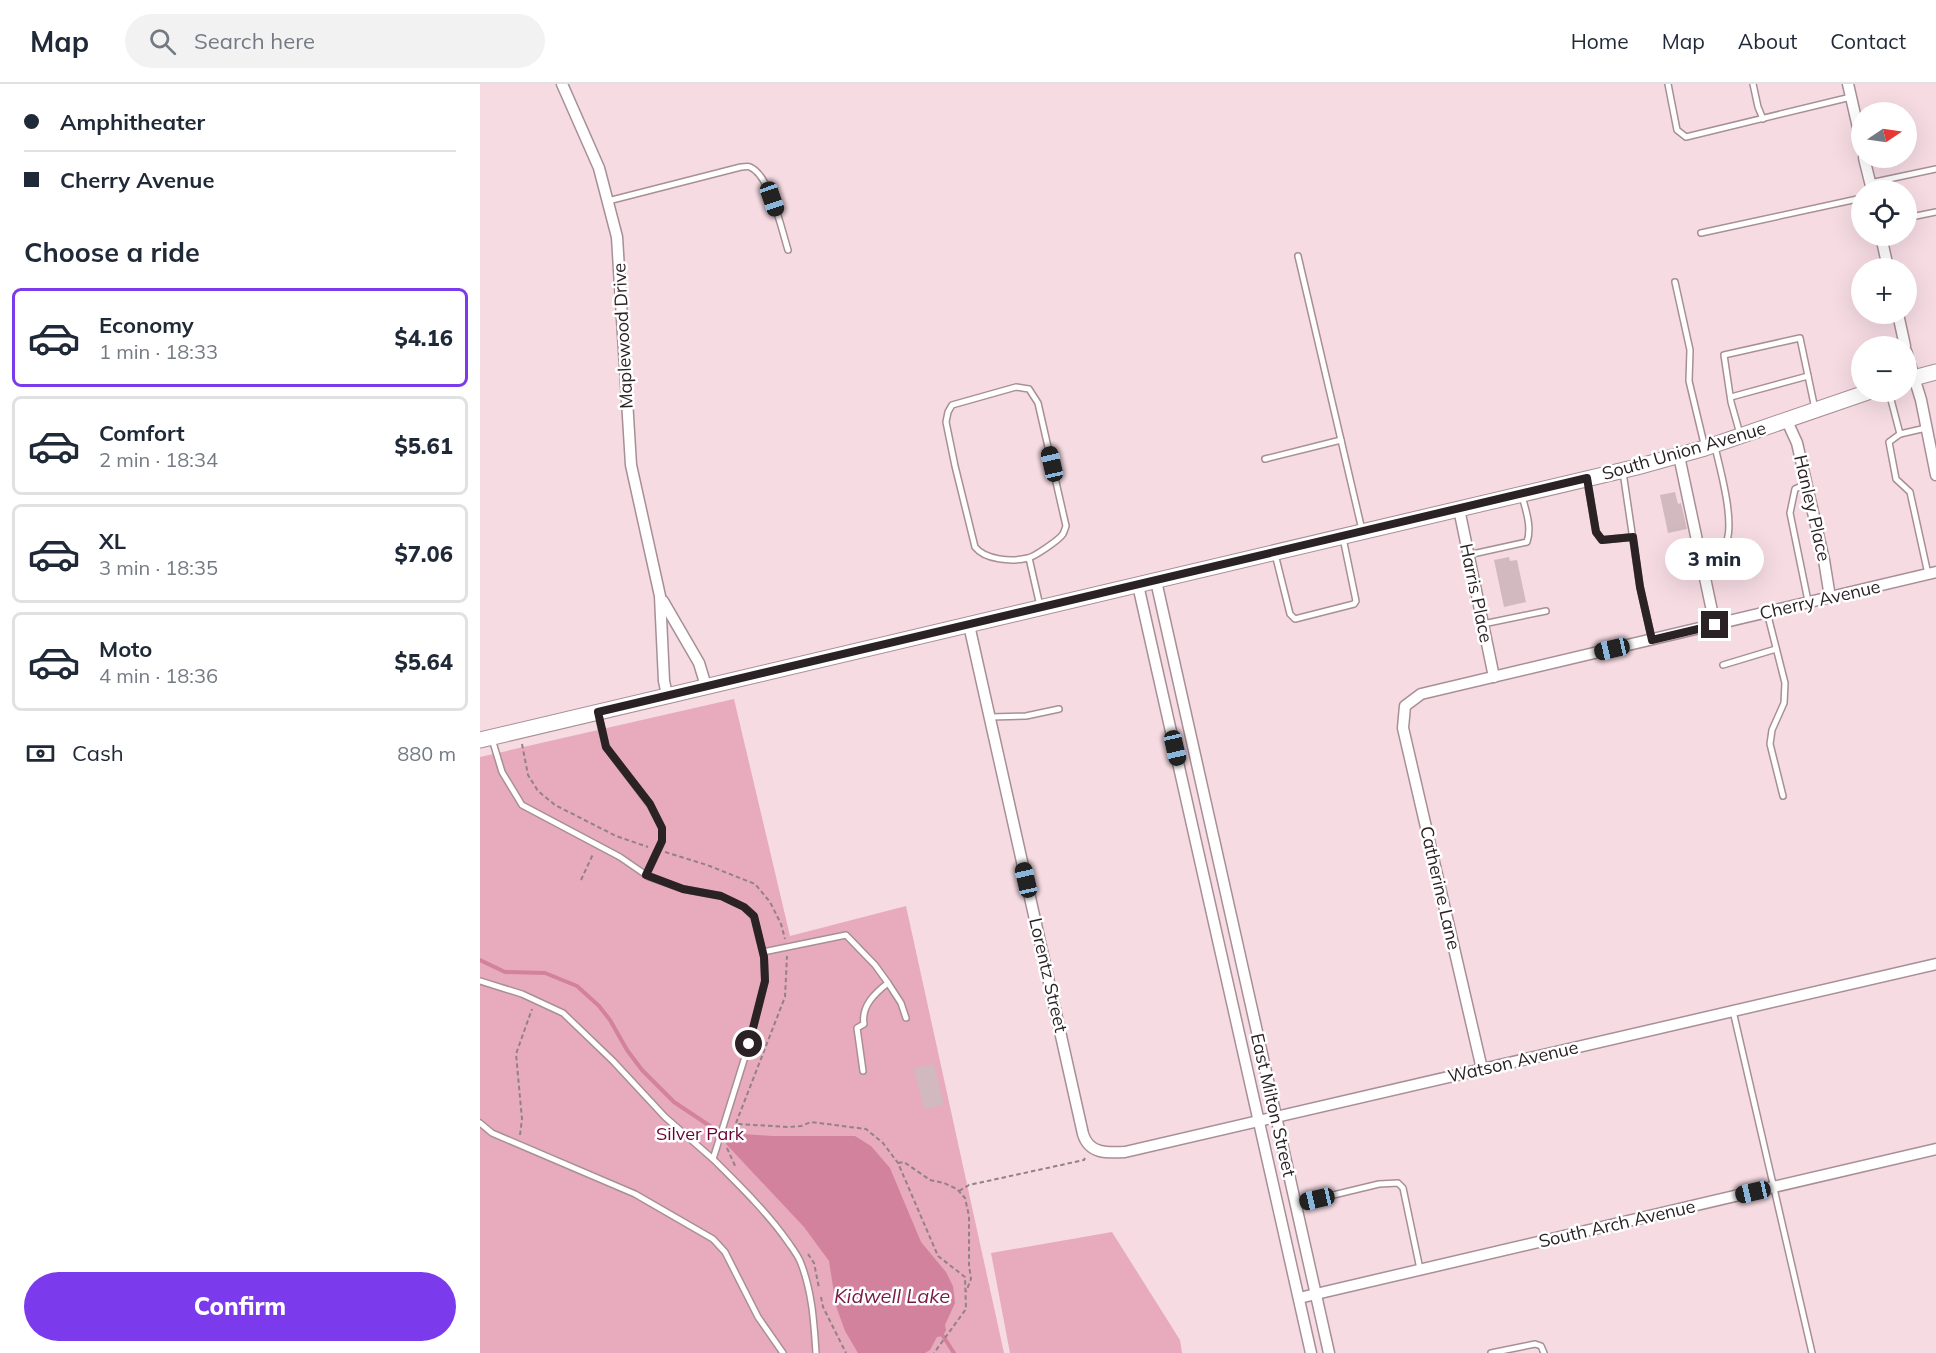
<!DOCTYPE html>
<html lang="en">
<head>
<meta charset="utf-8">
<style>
	:root { --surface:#fff; --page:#f2f2f3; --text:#1f2937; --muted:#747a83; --line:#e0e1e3; --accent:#7c3aed }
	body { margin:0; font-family:Mulish,sans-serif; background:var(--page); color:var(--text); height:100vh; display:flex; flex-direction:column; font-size:22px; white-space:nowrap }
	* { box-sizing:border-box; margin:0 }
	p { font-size:20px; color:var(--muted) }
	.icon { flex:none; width:33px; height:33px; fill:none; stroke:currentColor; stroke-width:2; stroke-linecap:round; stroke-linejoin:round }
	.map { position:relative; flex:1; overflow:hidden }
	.details { display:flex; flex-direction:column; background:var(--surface); width:480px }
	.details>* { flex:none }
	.hud { display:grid; align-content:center; height:132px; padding:0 24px; background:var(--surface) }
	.needle { width:39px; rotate:77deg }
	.fabs { position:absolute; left:1371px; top:18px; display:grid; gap:12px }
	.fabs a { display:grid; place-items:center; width:66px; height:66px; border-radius:50%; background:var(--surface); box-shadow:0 6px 24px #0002; font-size:30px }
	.end { position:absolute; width:27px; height:27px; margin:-14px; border:8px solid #2b2225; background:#fff; box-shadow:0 0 0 3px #fff }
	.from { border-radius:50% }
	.bubble { position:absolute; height:42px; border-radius:21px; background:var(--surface); box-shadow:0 6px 24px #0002; font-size:20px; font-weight:800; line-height:42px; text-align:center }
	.car { position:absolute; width:18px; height:36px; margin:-18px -9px; border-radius:8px; box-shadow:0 0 4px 2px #0007; background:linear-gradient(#222 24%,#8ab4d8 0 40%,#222 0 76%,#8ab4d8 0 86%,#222 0) }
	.hud b { display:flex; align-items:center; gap:21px; height:57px; font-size:22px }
	.hud b+b { border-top:2px solid var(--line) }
	.hud i { width:15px; height:15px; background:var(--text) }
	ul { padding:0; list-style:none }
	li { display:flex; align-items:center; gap:18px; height:99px; margin:0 12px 9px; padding:0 12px; border:3px solid var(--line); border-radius:9px }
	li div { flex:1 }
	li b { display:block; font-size:22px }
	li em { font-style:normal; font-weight:800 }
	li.active { border-color:var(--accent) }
	li>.icon { width:54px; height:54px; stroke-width:1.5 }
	h2 { padding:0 24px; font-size:27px; line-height:72px }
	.pay { display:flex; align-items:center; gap:15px; height:66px; padding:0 24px; font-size:22px }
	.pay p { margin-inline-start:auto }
	.button { display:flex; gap:12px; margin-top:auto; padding:12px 24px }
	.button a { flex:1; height:69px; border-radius:36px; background:var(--accent); color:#fff; font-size:24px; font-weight:800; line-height:69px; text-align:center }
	header { display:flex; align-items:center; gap:36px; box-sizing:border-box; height:84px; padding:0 30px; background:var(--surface); border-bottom:2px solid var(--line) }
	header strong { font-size:28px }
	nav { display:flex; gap:33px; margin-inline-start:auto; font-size:21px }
	.search { width:420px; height:54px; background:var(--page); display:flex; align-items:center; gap:15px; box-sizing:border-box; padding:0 21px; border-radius:33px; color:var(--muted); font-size:22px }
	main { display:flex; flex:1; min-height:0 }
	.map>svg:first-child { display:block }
	.green { fill:#e7abbd }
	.water { fill:#d3829d }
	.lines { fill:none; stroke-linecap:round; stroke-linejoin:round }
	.stream { stroke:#d3829d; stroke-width:4 }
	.building { fill:#d2b8bf }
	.service-casing { stroke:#a88f96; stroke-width:8 }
	.minor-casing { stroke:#a88f96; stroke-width:13 }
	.secondary-casing { stroke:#a88f96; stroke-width:17 }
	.path { stroke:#938186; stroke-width:2; stroke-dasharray:4.5 3; stroke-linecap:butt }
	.service { stroke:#fff; stroke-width:5 }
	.minor { stroke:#fff; stroke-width:10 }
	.secondary { stroke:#fff; stroke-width:15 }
	.route { stroke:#2b2225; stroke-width:8 }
	.labels { text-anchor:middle; stroke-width:5; stroke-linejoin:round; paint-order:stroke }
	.street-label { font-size:18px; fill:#2b2225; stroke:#fff }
	.park-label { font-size:18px; fill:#680236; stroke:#fff }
	.water-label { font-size:20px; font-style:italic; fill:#791944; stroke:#fff }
</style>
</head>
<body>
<header>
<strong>Map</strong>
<div class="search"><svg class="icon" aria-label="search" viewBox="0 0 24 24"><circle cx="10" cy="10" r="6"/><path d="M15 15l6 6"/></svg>Search here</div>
<nav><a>Home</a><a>Map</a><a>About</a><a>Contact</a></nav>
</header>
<main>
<section class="details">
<div class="hud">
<b><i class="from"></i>Amphitheater</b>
<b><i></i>Cherry Avenue</b>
</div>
<h2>Choose a ride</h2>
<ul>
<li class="active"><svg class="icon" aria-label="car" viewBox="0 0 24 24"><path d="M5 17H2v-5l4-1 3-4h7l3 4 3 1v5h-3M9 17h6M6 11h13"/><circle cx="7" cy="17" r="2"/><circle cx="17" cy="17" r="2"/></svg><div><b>Economy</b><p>1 min · 18:33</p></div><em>$4.16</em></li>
<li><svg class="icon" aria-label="car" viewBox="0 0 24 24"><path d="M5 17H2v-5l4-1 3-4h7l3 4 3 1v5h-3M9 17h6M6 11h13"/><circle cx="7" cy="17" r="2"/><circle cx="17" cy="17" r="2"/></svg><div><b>Comfort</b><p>2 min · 18:34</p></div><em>$5.61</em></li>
<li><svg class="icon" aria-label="car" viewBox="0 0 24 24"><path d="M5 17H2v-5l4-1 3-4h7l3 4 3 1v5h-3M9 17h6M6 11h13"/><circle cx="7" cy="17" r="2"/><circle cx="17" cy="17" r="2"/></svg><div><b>XL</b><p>3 min · 18:35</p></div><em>$7.06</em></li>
<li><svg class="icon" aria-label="car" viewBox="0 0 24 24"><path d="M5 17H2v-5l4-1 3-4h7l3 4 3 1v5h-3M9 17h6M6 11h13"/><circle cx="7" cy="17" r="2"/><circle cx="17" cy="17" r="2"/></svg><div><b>Moto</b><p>4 min · 18:36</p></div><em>$5.64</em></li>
</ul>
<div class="pay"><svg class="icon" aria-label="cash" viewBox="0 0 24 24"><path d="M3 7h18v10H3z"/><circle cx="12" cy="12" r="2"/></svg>Cash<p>880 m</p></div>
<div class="button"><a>Confirm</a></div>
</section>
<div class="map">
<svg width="1456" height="1269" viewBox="0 0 1456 1269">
	<rect width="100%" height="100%" fill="#f6dbe3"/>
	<g class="green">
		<polygon points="254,615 310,852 426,822 524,1269 0,1269 0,673"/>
		<polygon points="632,1148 700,1256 702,1269 530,1269 511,1169"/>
	</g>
	<polygon class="water" points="250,1049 292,1052 375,1052 391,1062 410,1084 441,1158 466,1188 473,1202 475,1219 465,1241 466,1246 463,1252 457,1253 450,1266 445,1269 378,1269 365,1247 356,1222 349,1177 324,1143 246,1060"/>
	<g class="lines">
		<g class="stream">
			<polyline points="0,876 25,888 65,889 97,902 119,922 130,936 147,966 162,986 194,1018 248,1054"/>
			<polyline points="463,1252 474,1269"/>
		</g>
	</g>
	<g class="building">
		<polygon points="1195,408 1198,420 1201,419 1207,445 1188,449 1180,411"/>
		<polygon points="1029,473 1030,477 1037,476 1046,518 1024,523 1014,476"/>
		<polygon points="454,980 464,1020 445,1026 433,984"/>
	</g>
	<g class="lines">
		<g class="service-casing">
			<g id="service">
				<polyline points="1188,0 1197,46 1206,53 1371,13"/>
				<polyline points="1273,0 1278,23 1283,35"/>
				<polyline points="1390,99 1456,85"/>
				<path d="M128,117L261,83C264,83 268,82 270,83C290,91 302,147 308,166"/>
				<polyline points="1426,134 1456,128"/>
				<polyline points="1221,149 1382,114"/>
				<polyline points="818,172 882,446"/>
				<polyline points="1195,198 1210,266 1209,297 1225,364"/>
				<path d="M536,303L549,305L558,319L586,442C585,445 584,448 583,450C579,456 554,473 548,474C532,478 505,476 495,463L475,382L466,338L468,328L472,321Z"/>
				<polyline points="1409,308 1420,350"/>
				<polyline points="1251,313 1328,292"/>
				<polyline points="1446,344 1420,350 1409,358 1416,395 1430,408 1448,490"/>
				<polyline points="1260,350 1251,318 1244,271 1320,254 1335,325"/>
				<polyline points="785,375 861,356"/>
				<polyline points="1143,388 1160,503 1172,556"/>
				<polyline points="1107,396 1116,448 1122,456 1153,453"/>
				<polyline points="1326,400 1315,405 1310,429 1328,517"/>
				<polyline points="795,470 810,530 815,535 874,520 876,517 863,454"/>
				<path d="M988,471L1047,458C1052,443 1046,427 1042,412"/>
				<polyline points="549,474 560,522"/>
				<path d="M1222,483C1231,477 1244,466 1247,456C1254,435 1240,384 1235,363"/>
				<polyline points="1287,528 1305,599 1304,619 1292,646 1290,660 1303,712"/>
				<polyline points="1003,540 1066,527"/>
				<polyline points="1243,581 1296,565"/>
				<polyline points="118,630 126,663 170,721 182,744 182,757 166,791"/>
				<polyline points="510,633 546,632 579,625"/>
				<path d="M12,655L22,688L42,721L140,773L169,793L203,805L241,812L264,823L274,833L284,873L285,897L269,960L233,1075C259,1101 286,1127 308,1158C312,1164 317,1170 320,1177C332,1206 334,1238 336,1269"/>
				<path d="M283,868L366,851L395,881L408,899C395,909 381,922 384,940L377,944L383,987"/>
				<polyline points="0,897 42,910 83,929 133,977 185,1033 233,1075"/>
				<polyline points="408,899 421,919 426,934"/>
				<polyline points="1253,927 1332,1269"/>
				<polyline points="0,1039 12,1049 155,1110 233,1155 245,1168 278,1233 303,1269"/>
				<polyline points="816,1120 899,1100 918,1099 923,1104 940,1185"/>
				<polyline points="1011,1269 1055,1260 1061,1262 1064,1269"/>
			</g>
		</g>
		<g class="minor-casing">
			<g id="minor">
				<polyline points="82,0 119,84 137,153 151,381 180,512 184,597 187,611"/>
				<polyline points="1368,0 1382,61"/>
				<polyline points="1384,74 1392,106"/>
				<polyline points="1401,152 1408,184"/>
				<polyline points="1418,230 1425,262"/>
				<polyline points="1426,267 1441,316 1456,391"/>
				<polyline points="1307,337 1317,359 1344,476 1350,513"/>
				<polyline points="1199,372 1235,541"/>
				<polyline points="979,425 1014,593"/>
				<polyline points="676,497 849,1269"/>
				<polyline points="658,501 831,1269"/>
				<polyline points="183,517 219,579 226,602"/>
				<path d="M489,541L603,1050C609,1070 627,1069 645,1068L1456,880"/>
				<polyline points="1002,985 923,644 925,622 941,610 1456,488"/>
				<polyline points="819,1214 1456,1065"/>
			</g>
		</g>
		<g class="secondary-casing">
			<g id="secondary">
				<polyline points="1426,296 1456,288"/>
				<polyline points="0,656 1157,383 1225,364 1388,308"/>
			</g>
		</g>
		<g class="path">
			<polyline points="42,660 48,691 58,707 75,721 136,752 168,763"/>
			<polyline points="185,768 227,781 275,800 290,818 301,840 305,855"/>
			<polyline points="101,796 113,770"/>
			<polyline points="256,1039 305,913 307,872"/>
			<polyline points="253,1045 257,1040 309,1043 321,1042 331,1038 386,1045 403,1059 418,1079 458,1172 485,1193 486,1225 454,1269"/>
			<polyline points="40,1051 42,1035 36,970 52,925"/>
			<polyline points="247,1064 256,1084"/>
			<polyline points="418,1079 424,1078 450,1096 464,1099 477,1105 485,1114 489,1132 489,1181 491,1195 486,1208"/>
			<polyline points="479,1107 489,1101 604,1076 605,1074"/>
			<polyline points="328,1170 334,1179 339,1204"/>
			<polyline points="341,1213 343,1223 366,1269"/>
		</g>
		<use href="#service" class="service"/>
		<use href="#minor" class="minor"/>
		<use href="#secondary" class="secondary"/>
	</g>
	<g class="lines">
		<polyline class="route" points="269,960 285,897 284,873 274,832 264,823 241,812 203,805 166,791 182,757 182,744 170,720 126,663 118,628 1107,394 1116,448 1122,456 1153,453 1160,503 1172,556 1235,541"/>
	</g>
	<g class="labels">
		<g class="street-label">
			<text transform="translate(143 252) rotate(-93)" y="6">Maplewood Drive</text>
			<text transform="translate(1204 367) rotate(-16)" y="6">South Union Avenue</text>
			<text transform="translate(1332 424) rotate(77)" y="6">Hanley Place</text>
			<text transform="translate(996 509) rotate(78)" y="6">Harris Place</text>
			<text transform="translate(1340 516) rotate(-13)" y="6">Cherry Avenue</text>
			<text transform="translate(960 804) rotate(77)" y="6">Catherine Lane</text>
			<text transform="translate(568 891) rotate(77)" y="6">Lorentz Street</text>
			<text transform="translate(1033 978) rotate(-13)" y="6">Watson Avenue</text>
			<text transform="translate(793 1021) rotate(77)" y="6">East Milton Street</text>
			<text transform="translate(1137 1140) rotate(-13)" y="6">South Arch Avenue</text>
		</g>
		<g class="park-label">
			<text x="220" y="1056">Silver Park</text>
		</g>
		<g class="water-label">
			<text x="412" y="1219">Kidwell Lake</text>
		</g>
	</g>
</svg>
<div class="fabs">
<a><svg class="needle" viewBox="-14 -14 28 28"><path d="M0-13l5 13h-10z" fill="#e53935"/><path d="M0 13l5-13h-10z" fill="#747a83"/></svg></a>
<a><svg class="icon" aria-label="locate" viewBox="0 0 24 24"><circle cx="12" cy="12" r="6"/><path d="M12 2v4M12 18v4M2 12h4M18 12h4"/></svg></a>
<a>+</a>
<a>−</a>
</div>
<i class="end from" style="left:269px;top:960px"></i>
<i class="end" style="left:1235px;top:541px"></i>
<div class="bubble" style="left:1185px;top:454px;width:99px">3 min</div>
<i class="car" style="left:292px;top:115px;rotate:161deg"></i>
<i class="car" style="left:572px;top:380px;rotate:347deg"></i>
<i class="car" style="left:1132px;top:565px;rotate:257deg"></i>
<i class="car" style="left:695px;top:664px;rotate:167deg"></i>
<i class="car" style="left:546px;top:796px;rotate:347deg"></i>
<i class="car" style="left:1273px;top:1108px;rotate:257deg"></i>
<i class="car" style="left:837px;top:1115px;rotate:257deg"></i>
</div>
</main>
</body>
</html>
